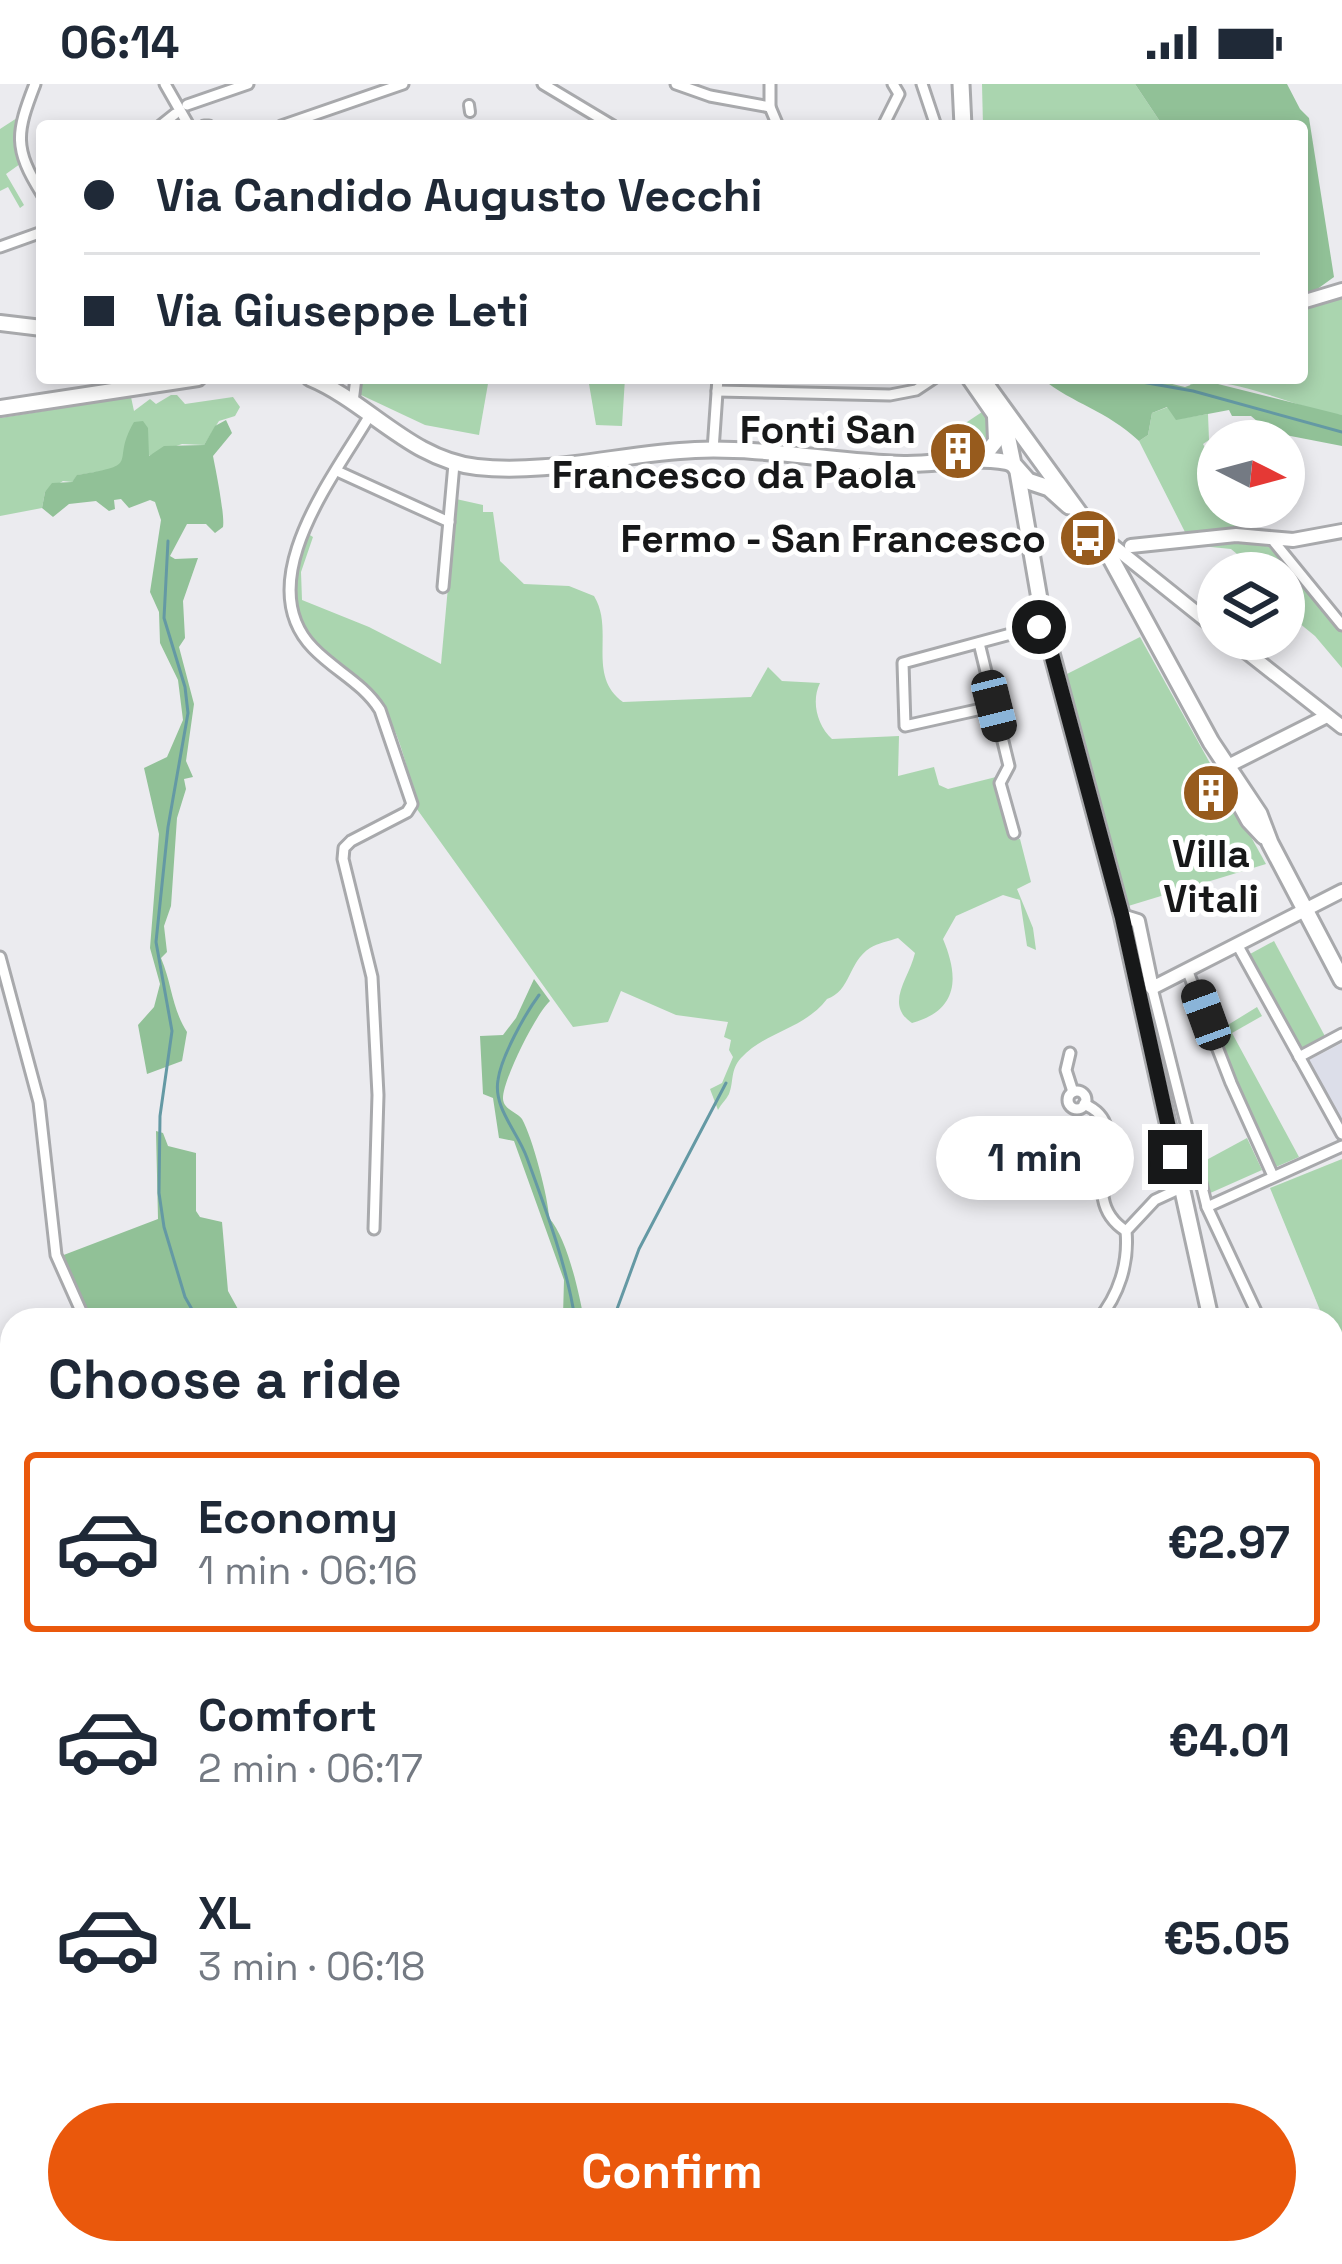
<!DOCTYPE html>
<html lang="en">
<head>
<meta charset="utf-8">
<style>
	:root { --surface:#fff; --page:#f2f2f3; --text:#1f2937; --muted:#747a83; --line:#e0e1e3; --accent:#ea580c }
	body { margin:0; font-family:"Space Grotesk",sans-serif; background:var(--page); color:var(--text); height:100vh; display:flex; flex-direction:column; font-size:45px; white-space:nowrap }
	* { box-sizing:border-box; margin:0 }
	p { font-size:39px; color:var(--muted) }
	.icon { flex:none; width:66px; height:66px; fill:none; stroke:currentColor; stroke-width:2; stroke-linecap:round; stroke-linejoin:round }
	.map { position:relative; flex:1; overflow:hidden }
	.drawer { position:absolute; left:0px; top:1224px; width:1344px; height:957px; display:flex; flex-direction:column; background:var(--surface); border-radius:36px 36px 0 0; box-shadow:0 6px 18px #0003 }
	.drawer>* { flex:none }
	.guide { position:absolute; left:36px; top:36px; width:1272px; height:264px; border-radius:12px; box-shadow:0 6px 18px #0003; display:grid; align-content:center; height:264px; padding:0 48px; background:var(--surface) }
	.needle { width:78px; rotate:96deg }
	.tools { position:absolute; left:1197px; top:336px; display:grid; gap:24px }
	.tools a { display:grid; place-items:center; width:108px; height:108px; border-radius:50%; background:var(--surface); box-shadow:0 6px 18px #0003; font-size:60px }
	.end { position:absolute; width:54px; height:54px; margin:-27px; border:15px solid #171819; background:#fff; box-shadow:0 0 0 6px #fff }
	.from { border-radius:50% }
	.bubble { position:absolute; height:84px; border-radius:42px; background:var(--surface); box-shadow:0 6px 18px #0003; font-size:39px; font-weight:800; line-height:84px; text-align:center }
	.car { position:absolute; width:36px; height:72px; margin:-36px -18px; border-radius:15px; box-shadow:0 0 9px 3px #0007; background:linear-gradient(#222 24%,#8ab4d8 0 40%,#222 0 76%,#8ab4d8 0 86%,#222 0) }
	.guide b { display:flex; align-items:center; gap:42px; height:114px; font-size:45px }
	.guide b+b { border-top:3px solid var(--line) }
	.guide i { width:30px; height:30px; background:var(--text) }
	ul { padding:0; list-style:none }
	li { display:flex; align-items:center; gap:36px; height:180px; margin:0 24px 18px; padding:0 24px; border:6px solid transparent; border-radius:12px }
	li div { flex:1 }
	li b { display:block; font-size:45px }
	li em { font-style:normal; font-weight:800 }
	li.current { border-color:var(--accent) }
	li>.icon { width:108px; height:108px; stroke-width:1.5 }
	h2 { padding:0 48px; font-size:54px; line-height:144px }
	.primary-button { display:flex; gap:24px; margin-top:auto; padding:24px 48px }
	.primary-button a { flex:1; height:138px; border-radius:72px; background:var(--accent); color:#fff; font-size:48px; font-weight:800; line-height:138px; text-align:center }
	.status { display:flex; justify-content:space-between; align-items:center; height:84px; padding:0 60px; background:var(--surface); direction:ltr }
	.status svg { height:33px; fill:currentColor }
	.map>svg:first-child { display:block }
	.built { fill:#dcdee9 }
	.green { fill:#aad5af }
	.forest { fill:#91c197 }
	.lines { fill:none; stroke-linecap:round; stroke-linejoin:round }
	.stream { stroke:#6499a4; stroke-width:3 }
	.pedestrian-casing { stroke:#a8a9ac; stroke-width:14 }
	.minor-casing { stroke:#a8a9ac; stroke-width:15 }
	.tertiary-casing { stroke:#a8a9ac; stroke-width:18 }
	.secondary-casing { stroke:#a8a9ac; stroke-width:20 }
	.primary-casing { stroke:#a8a9ac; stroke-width:21 }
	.pedestrian { stroke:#fff; stroke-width:8 }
	.minor { stroke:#fff; stroke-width:9 }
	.tertiary { stroke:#fff; stroke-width:12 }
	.secondary { stroke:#fff; stroke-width:14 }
	.primary { stroke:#fff; stroke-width:15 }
	.route { stroke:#171819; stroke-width:15 }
	.labels { text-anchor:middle; stroke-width:10; stroke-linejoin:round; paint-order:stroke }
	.poi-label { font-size:39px; font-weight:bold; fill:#171819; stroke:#fff; text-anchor:end }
</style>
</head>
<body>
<div class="status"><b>06:14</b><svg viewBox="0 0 49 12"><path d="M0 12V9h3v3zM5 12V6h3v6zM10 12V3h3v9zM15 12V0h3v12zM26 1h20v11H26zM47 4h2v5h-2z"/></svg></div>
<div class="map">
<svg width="1342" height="2180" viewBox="0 0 1342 2180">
	<rect width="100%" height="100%" fill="#ebebef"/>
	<polygon class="built" points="1342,959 1342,1040 1309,976"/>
	<g class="green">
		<polygon points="982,0 1135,0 1163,42 983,42"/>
		<polygon points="17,34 14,53 20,80 6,90 24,121 20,124 8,103 0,107 0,45"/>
		<path d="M1342,211V331C1303,328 1222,285 1190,303L1191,294H1302V223Z"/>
		<polygon points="361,294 489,294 479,351 425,341 359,310"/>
		<polygon points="588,294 625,294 622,342 596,341"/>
		<polygon points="171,311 177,311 185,320 233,313 240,323 235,332 219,337 204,361 182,360 148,372 146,352 126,365 125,375 115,385 78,391 72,398 63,397 45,408 42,424 0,432 0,334 131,313 134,327 150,315 156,320"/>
		<polygon points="1168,323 1177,335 1208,330 1209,356 1203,360 1218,389 1218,423 1242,423 1252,435 1252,446 1190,451 1185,448 1139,357 1148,351 1152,329"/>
		<polygon points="985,326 991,354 980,369 955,376 958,344"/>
		<path d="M456,415L483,421V428H493L500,477L524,500L569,502L594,512C615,546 586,591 623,618L751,613L768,583L782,597L820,599C811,617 817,641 832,655L899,652L898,692L934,683L939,701L948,705L996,693L995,704L1013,756L1020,755L1031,798L1017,805L1033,844L1036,866L1027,862L1020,816L1003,811L956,832L943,855C959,893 959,926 912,939C884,920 909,895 915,869L898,854C889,857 878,859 870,864C848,878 851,907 827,915C803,946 766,947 741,974C730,986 734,998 729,1010C726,1016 721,1020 718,1026L710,1005L722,999L733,973L729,966L731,956L724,953L728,938L676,931L621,907L608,938L573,943L414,721L415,711C406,684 400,647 382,625C373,613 359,603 348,594C294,545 282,518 305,448L313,453L301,488L302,516L369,543L441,580Z"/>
		<polygon points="1242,455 1269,463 1342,548 1342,584 1315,552 1288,530 1294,521 1284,511 1284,489 1260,489 1231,465 1181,460"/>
		<polygon points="1140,553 1266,780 1125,823 1063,592"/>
		<polygon points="1274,857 1327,956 1302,969 1250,870"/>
		<polygon points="1257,923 1262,932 1232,949 1299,1073 1276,1083 1243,1019 1218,947"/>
		<polygon points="1247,1054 1262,1086 1208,1110 1199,1080"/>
		<polygon points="1342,1075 1342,1279 1332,1255 1332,1236 1324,1236 1270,1104"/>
		<polygon points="1332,2002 1342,2012 1342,2180 1290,2180 1290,2175 1332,2169"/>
	</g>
	<g class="forest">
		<polygon points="1135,0 1287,0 1300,25 1309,34 1334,193 1302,216 1302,42 1163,42"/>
		<path d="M1041,294H1147L1185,303L1199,298L1214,299L1342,331V362L1270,348L1251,332H1232L1229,326L1176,336L1167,323L1152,329L1148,351L1139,357C1106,326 1075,321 1041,294Z"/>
		<path d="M226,336L232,349L213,372C216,387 225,431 223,443L215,449L206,440H187L170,472L175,475L198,474L183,517L185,554L179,563L194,620L186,677L193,693L184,695L186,705L177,734L171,822L164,842L167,868L161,874C172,900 172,925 187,948L182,977L147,990L138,941L154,923L160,900L150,864L159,750L144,684L167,673L183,636L178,596L160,559L159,528L150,508L161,436L155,418L150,416L129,424L121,415L114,416L115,425L109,427L96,417L69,420L53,433L42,424L45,408L52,399L72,398L77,391C145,380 109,380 134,338L143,337L148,344L149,372L164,362L204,361L215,342Z"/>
		<path d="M534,895L550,917C537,928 502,997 503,1015C504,1026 516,1027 522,1035C532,1052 549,1116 549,1134C567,1154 579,1208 584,1236H566L563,1232L564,1196L514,1057L499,1054L493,1014L483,1010L480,952L503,951L516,934Z"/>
		<polygon points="156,1047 163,1049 168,1062 196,1069 196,1127 200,1133 222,1138 228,1207 244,1236 89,1236 61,1172 158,1135"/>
		<polygon points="195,2169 391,2169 481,2180 288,2180"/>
	</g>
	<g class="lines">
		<g class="stream">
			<polyline points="1119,294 1193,307 1342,348"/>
			<polyline points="168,457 164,534 185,603 188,629 168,743 156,858 172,947 160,1032 159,1109 164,1143 185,1213 198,1236"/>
			<path d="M539,911C525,930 501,973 498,996C493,1024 518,1048 527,1074C545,1123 568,1185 575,1236"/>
			<polyline points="613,1236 639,1165 726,999"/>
			<polyline points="564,2180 566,2169"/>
		</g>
		<g class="pedestrian-casing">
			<polyline id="pedestrian" points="469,21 470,28"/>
		</g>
		<g class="minor-casing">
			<g id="minor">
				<path d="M35,0C16,49 13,64 42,110"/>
				<polyline points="165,0 189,42"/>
				<polyline points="543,0 613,42"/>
				<polyline points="676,0 710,12 770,23"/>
				<polyline points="770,0 770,23 778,42"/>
				<polyline points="922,0 936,42"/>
				<polyline points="187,21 248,0"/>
				<polyline points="160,42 175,30"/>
				<polyline points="204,42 209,42"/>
				<polyline points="281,42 403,0"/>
				<polyline points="883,42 899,10 893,0"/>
				<polyline points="0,163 42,148"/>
				<polyline points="717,307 890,311 916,306 934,294"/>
				<polyline points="353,318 356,294"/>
				<path d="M370,331C335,391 249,498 313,564C335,587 363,599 380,626L412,720L407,728L351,757L344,764L343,775L372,893L378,1011L374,1145"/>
				<polyline points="713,366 718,294"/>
				<polyline points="337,387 449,438"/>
				<polyline points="1271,454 1342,541"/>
				<polyline points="443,503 454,380"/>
				<polyline points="979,559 1009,682 1000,699 1014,749"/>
				<polyline points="995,622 905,642 903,579 1044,541"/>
				<polyline points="1238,862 1342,1050"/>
				<polyline points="0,873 39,1018 56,1171 85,1236"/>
				<polyline points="1188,888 1231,999 1273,1092"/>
				<polyline points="1152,904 1207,1123 1260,1236"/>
				<polyline points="1070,969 1066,986 1073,1008"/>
				<polyline points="1299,973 1342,950"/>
				<circle cx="1077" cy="1016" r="9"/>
				<path d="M1084,1020C1141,1044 1069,1110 1126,1147"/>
				<polyline points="1207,1123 1342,1062"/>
				<path d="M1098,1236C1119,1211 1129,1179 1126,1147L1155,1116L1181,1104"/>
				<polyline points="1332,1391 1342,1413"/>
				<polyline points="1332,1557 1342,1579"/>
				<polyline points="1332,1678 1342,1663"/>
				<polyline points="1332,1866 1342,1866"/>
				<polyline points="1332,1942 1334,1899 1342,1873"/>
				<polyline points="1332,1988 1342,2004"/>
				<polyline points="858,2180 860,2169"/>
			</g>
		</g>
		<g class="tertiary-casing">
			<g id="tertiary">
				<polyline points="1302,218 1342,206"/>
				<polyline points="1107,457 1218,546"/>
				<polyline points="1131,462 1236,451 1293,456 1342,447"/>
				<polyline points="1230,555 1342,643"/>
				<polyline points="1222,685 1327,632"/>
				<polyline points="1122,832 1138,837 1152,904 1342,807"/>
			</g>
		</g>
		<g class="secondary-casing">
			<g id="secondary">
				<polyline points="0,239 42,244"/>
				<path d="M310,294C368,318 411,376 477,383C546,391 625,369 695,366C764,363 835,378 904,380C935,381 987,370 1013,380"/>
				<polyline points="0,324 198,294"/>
				<polyline points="984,372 996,357 995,332"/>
				<polyline points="1017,385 1044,541 1122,832 1211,1236"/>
				<polyline points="1332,1645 1342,1645"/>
				<polyline points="1222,2169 1223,2180"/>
			</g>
		</g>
		<g class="primary-casing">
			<g id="primary">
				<polyline points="961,0 963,42"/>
				<polyline points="970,294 1006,346 1013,380 1028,397 1049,404 1069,422"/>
				<polyline points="981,294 1108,469 1211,658 1259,730 1270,759 1342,896"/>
				<polyline points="1222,687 1249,736 1264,752"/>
			</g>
		</g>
		<use href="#pedestrian" class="pedestrian"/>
		<use href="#minor" class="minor"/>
		<use href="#tertiary" class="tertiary"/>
		<use href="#secondary" class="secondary"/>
		<use href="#primary" class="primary"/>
	</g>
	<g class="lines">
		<polyline class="route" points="1039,543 1044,542 1122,832 1175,1073"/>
	</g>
	<defs>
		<g id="building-disc" transform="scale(3)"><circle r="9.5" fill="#975b1d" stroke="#fff"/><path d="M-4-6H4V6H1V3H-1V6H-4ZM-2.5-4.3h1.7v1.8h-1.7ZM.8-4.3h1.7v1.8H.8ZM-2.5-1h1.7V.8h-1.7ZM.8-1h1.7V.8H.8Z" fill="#fff"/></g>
		<g id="bus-disc" transform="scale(3)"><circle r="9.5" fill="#975b1d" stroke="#fff"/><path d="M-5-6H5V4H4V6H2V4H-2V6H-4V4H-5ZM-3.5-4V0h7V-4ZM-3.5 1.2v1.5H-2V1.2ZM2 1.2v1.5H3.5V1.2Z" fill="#fff"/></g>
	</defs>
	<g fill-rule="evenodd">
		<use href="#building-disc" x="958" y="367"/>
		<use href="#bus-disc" x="1088" y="454"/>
		<use href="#building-disc" x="1211" y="709"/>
	</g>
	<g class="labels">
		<g class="poi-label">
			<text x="916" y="359">Fonti San<tspan x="916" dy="45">Francesco da Paola</tspan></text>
			<text x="1046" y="468">Fermo - San Francesco</text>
			<text x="1211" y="783" text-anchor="middle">Villa<tspan x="1211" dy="45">Vitali</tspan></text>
		</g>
	</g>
</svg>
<div class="tools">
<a><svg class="needle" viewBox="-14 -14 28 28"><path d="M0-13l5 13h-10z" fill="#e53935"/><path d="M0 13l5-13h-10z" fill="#747a83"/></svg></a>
<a><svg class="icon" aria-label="layers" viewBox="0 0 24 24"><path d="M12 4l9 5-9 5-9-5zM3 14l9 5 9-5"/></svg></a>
</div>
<i class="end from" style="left:1039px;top:543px"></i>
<i class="end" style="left:1175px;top:1073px"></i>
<div class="bubble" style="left:936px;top:1032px;width:198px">1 min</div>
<i class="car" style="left:994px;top:622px;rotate:166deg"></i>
<i class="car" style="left:1206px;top:931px;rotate:340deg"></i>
<div class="guide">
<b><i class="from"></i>Via Candido Augusto Vecchi</b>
<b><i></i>Via Giuseppe Leti</b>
</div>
<section class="drawer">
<h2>Choose a ride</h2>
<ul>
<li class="current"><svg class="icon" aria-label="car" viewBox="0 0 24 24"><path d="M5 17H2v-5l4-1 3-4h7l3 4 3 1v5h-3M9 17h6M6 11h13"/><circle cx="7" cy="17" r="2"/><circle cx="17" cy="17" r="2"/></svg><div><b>Economy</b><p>1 min · 06:16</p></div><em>€2.97</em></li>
<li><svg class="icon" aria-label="car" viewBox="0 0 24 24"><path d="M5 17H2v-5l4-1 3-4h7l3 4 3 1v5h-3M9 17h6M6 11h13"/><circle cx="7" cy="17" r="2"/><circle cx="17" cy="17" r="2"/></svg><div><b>Comfort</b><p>2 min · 06:17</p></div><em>€4.01</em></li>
<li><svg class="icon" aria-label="car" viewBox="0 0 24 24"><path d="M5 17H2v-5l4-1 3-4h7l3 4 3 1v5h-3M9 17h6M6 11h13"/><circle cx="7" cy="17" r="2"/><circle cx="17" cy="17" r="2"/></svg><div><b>XL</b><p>3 min · 06:18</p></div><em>€5.05</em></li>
</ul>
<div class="primary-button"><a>Confirm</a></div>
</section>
</div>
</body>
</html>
